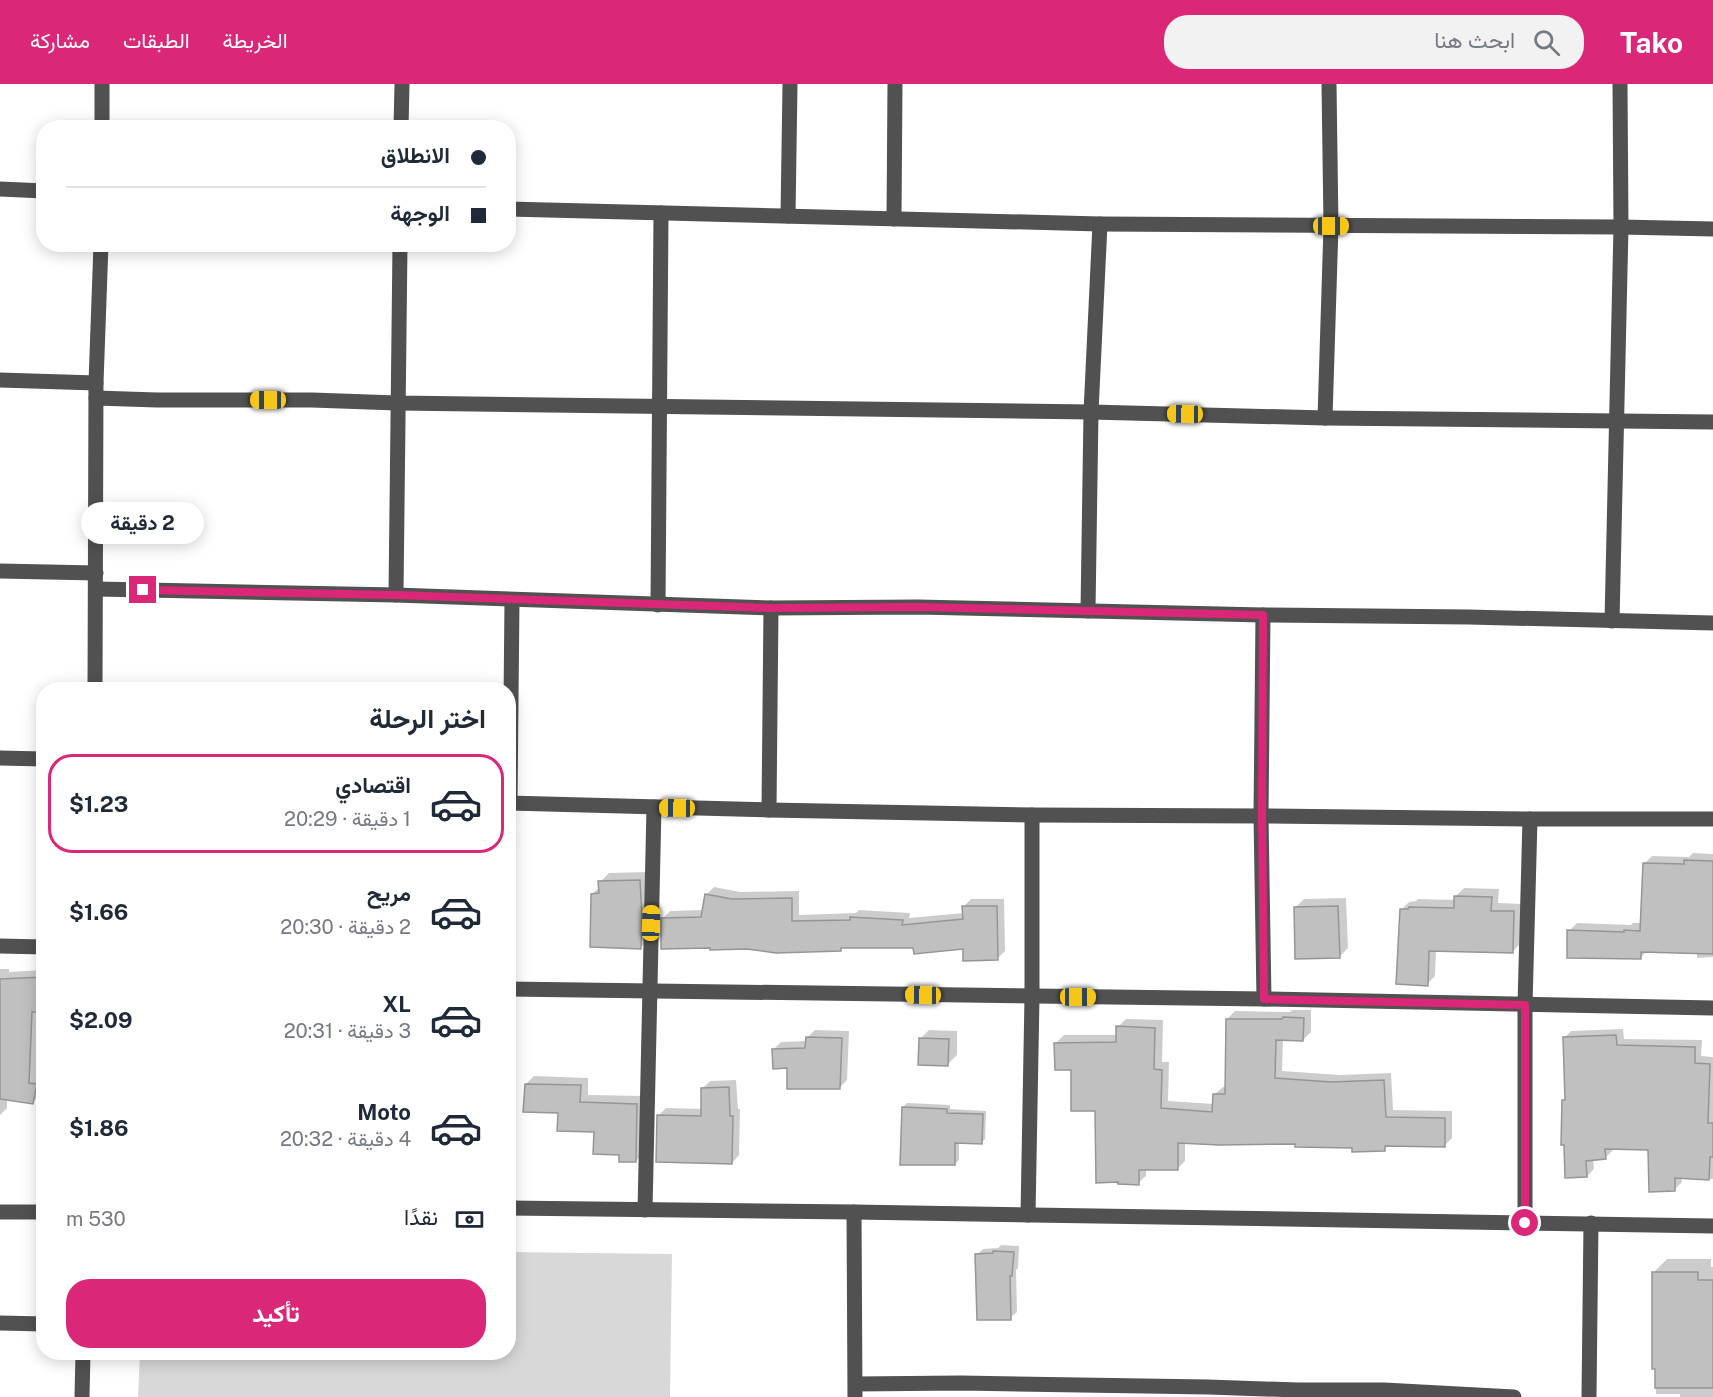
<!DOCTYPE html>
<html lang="ar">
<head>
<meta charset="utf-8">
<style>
	:root { --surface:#fff; --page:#f2f2f3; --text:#1f2937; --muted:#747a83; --line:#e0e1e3; --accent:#db2777 }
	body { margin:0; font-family:"Public Sans",Vazirmatn,sans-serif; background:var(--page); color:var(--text); direction:rtl; height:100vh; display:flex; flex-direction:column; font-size:22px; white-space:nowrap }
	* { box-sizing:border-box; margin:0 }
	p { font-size:20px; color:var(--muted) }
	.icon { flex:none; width:33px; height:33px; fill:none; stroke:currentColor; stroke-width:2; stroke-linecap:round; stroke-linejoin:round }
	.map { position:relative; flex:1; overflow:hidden; direction:ltr }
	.side { position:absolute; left:36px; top:598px; width:480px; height:678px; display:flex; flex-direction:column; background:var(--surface); border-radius:24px; box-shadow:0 3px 15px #0003; direction:rtl }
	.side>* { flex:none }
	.guide { position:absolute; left:36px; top:36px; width:480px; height:132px; border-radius:24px; box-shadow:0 3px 15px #0003; direction:rtl; display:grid; align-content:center; height:132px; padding:0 30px; background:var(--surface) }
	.end { position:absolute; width:27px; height:27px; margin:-14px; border:8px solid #db2777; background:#fff; box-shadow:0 0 0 3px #fff }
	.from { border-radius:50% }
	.bubble { position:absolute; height:42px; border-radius:21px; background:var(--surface); box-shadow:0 3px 15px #0003; font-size:20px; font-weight:700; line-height:42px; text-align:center; direction:rtl }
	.car { position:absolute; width:18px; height:36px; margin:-18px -9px; border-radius:8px; box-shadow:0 0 4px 2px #0007; background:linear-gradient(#f5c518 24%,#345 0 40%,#f5c518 0 76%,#345 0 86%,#f5c518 0) }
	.guide b { display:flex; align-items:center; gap:21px; height:57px; font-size:22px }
	.guide b+b { border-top:2px solid var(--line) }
	.guide i { width:15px; height:15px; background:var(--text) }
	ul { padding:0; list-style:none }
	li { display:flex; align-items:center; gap:18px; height:99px; margin:0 12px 9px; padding:0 18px; border:3px solid transparent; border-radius:24px }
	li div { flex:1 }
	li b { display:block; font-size:22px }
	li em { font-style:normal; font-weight:700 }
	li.on { border-color:var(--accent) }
	li>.icon { width:54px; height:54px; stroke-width:1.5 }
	h2 { padding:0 30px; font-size:27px; line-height:72px }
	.pay { display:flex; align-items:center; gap:15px; height:66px; padding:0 30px; font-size:22px }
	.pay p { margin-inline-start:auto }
	.button { display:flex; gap:12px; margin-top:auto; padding:12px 30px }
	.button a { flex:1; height:69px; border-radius:24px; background:var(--accent); color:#fff; font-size:24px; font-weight:700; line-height:69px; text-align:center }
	header { display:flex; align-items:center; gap:36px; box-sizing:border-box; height:84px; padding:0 30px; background:var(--accent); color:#fff }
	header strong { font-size:28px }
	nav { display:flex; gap:33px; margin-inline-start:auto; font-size:21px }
	.search { width:420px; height:54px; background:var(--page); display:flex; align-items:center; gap:15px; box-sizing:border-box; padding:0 21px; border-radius:24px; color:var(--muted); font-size:22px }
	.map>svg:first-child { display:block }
	.green { fill:#d8d8d8 }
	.shadow { fill:#0003 }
	.building { fill:#c0c0c0; stroke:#959595; stroke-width:1.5 }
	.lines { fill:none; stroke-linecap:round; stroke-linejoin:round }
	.minor { stroke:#515151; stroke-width:15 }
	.route { stroke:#db2777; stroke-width:8 }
</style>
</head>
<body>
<header>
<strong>Tako</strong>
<div class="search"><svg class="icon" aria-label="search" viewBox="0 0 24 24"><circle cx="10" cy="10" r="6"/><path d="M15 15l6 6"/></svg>ابحث هنا</div>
<nav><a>الخريطة</a><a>الطبقات</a><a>مشاركة</a></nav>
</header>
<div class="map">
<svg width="1713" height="1313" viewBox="0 0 1713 1313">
	<rect width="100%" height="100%" fill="#fff"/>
	<polygon class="green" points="509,1168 672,1170 670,1313 138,1313 140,1269 508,1269"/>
	<g class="shadow">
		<polygon points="1693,769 1713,770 1713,873 1697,874 1697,868 1647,867 1640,874 1569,847 1577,839 1631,841 1633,839 1642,839 1644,780 1652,772 1689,773"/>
		<polygon points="648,788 650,855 640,864 592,810 600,803 600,798 609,789"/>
		<polygon points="714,803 740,808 799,807 799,831 856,829 859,826 910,829 909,834 964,829 964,822 971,815 1004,815 1005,867 997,875 964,863 843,862 840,865 663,834 670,827 703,826 706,811"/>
		<polygon points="1464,804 1499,805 1498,819 1521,820 1520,860 1512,868 1436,866 1435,892 1427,900 1401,826 1409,818 1416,817 1418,815 1456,816 1456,812"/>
		<polygon points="1346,814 1348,864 1339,873 1295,824 1304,815"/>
		<polygon points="0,885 9,885 9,888 44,886 44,926 39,927 38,961 44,961 44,995 41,1010 33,1018 7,1014 7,1024 0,1031"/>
		<polygon points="1292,926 1311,926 1311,948 1303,956 1283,954 1282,987 1340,991 1391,989 1393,1026 1452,1027 1452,1054 1444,1062 1389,1061 1384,1065 1296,1058 1185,1058 1185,1077 1177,1085 1146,1085 1146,1092 1138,1099 1073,985 1056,959 1064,951 1118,951 1118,943 1126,935 1163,936 1162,978 1169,978 1168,1017 1214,1020 1215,1010 1223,1003 1226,1003 1227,935 1235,927 1290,928"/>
		<polygon points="1623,945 1624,955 1702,956 1701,972 1713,973 1713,1095 1681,1093 1682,1098 1674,1106 1650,1065 1613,1064 1613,1066 1606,1073 1593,1074 1594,1085 1587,1092 1564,1016 1566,1014 1564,954 1571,947"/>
		<polygon points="815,946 849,947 847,996 840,1003 788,983 773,966 781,958 807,957 807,954"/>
		<polygon points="929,946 957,947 957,971 948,980 920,955"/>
		<polygon points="534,992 588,994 588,1011 645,1012 644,1068 636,1077 620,1069 595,1047 560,1027 526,1000"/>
		<polygon points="736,996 738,1025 740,1025 739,1071 732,1079 658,1032 666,1024 703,1025 702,1005 710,997"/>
		<polygon points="907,1019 950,1021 950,1025 986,1027 985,1055 981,1059 959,1058 959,1076 955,1080 903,1023"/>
		<polygon points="1001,1161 1019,1162 1018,1184 1016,1186 1017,1228 1010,1234 977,1171 983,1165 998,1164"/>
		<polygon points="1667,1175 1711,1175 1711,1183 1713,1183 1713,1313 1680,1313 1680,1310 1656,1310 1653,1189"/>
	</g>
	<g class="building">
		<polygon points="1684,776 1713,777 1713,870 1641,868 1641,875 1567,874 1567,846 1624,848 1624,846 1640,847 1643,779 1684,780"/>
		<polygon points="640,796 642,834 641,865 590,863 591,810 599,809 598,797"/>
		<polygon points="705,810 732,815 792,814 792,837 850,836 850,833 903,836 902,841 963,835 962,822 997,822 998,876 963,877 963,865 914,870 913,864 841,864 841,867 776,869 747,865 710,866 710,864 661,865 661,834 701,833"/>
		<polygon points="1454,812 1492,813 1491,827 1514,827 1513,869 1429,867 1428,902 1396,900 1400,825 1408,825 1409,823 1454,824"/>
		<polygon points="1338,822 1340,874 1295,875 1294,823"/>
		<polygon points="44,893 44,928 32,928 29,999 37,1000 33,1020 0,1015 0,895"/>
		<polygon points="1283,933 1304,934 1303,957 1276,956 1275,994 1331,998 1384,996 1386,1033 1445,1034 1445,1063 1385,1062 1385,1067 1352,1068 1352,1064 1295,1063 1295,1060 1219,1061 1178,1059 1178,1086 1139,1086 1139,1101 1118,1100 1118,1098 1096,1099 1095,1027 1071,1027 1071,986 1055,986 1054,959 1116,958 1116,942 1155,944 1154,985 1162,986 1161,1024 1212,1028 1213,1010 1225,1010 1226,935 1282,935"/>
		<polygon points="1616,951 1617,961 1695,963 1695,979 1710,980 1708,1039 1713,1039 1713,1073 1710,1073 1709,1096 1675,1094 1675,1107 1649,1108 1648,1066 1605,1065 1606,1075 1586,1077 1587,1093 1565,1094 1564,1061 1561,1061 1562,1016 1565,1016 1563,953"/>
		<polygon points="806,953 842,954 840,1005 787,1005 787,984 773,985 772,965 805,964"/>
		<polygon points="919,954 949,955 948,982 918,981"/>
		<polygon points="525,1000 581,1001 580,1018 637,1020 636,1078 619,1078 619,1071 593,1070 594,1048 557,1047 558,1029 523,1028"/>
		<polygon points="729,1003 730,1032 733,1032 732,1080 656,1078 657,1031 701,1032 701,1004"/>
		<polygon points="902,1023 947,1025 947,1029 983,1030 982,1060 955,1059 955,1081 900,1081"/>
		<polygon points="993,1167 1014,1168 1012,1192 1010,1192 1011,1236 977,1236 975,1170 993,1169"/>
		<polygon points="1652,1188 1698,1188 1698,1196 1713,1196 1713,1304 1655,1304 1655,1285 1652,1285"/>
	</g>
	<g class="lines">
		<g class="minor">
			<polyline points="102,0 102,44"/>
			<polyline points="401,44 402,0"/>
			<polyline points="0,105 44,107"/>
			<polyline points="508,125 1100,140 1621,143 1713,145"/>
			<polyline points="788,132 790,0"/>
			<polyline points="894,135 895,0"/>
			<polyline points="0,296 96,299"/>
			<polyline points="96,314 157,316 312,316 397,319 1091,328 1325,334 1713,338"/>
			<polyline points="1325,334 1331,142 1329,0"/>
			<polyline points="0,487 96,489"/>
			<polyline points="97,505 396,511 771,524 918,523 1263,531 1469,533 1713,539"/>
			<polyline points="396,511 400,160"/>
			<polyline points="658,521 661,129"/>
			<polyline points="1088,527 1091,328 1100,140"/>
			<polyline points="1263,531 1261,732 1264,915"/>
			<polyline points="1612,537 1621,143 1620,0"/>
			<polyline points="95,606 96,299 101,160"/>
			<polyline points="0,674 44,675"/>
			<polyline points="508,719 769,726 1032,731 1261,732 1530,735 1713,735"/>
			<polyline points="510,719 512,516"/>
			<polyline points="769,726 771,524"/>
			<polyline points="0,862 44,863"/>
			<polyline points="508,905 1264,915 1713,924"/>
			<polyline points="508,1124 854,1128 1713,1142"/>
			<polyline points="645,1126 654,723"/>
			<polyline points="0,1128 44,1128"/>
			<polyline points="854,1128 855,1313"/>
			<polyline points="1028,1131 1032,913 1032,731"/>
			<polyline points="1525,1139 1525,921 1530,735"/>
			<polyline points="0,1239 44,1240"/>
			<polyline points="856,1300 961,1299 1208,1303 1298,1306 1384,1306 1514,1313"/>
			<polyline points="82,1313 83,1269"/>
			<polyline points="1589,1313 1591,1139"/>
		</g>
	</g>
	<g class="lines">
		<polyline class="route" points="143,506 396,511 771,524 918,523 1263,531 1262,732 1264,915 1525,921 1525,1139"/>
	</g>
</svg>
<i class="end from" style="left:1525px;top:1139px"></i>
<i class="end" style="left:143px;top:506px"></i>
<div class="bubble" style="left:81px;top:418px;width:123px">2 دقيقة</div>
<i class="car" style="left:1331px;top:142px;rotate:90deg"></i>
<i class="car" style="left:268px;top:316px;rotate:270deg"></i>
<i class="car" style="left:1185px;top:330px;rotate:271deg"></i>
<i class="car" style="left:677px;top:724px;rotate:271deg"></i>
<i class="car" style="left:651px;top:839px;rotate:2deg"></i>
<i class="car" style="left:923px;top:911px;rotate:271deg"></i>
<i class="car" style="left:1078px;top:913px;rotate:90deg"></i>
<div class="guide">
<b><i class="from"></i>الانطلاق</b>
<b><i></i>الوجهة</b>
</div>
<section class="side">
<h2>اختر الرحلة</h2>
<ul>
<li class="on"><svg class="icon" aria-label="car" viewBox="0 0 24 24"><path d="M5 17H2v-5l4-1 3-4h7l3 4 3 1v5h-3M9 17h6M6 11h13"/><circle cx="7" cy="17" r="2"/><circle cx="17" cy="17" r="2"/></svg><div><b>اقتصادي</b><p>1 دقيقة · 20:29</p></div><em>$1.23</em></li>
<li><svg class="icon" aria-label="car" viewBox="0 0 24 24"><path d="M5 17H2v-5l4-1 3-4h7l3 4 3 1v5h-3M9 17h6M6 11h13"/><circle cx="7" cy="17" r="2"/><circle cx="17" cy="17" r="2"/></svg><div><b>مريح</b><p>2 دقيقة · 20:30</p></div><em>$1.66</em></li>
<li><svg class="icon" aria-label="car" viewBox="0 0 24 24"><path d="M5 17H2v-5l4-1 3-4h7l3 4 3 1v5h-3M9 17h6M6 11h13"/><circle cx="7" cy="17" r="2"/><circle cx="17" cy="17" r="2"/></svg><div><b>XL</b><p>3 دقيقة · 20:31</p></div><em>$2.09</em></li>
<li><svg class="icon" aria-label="car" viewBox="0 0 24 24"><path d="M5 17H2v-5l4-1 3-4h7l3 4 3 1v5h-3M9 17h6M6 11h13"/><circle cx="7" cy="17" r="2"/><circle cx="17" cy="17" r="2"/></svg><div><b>Moto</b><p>4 دقيقة · 20:32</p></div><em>$1.86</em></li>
</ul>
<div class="pay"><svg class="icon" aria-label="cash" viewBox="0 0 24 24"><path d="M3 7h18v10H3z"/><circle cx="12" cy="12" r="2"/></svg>نقدًا<p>530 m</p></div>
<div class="button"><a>تأكيد</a></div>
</section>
</div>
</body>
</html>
